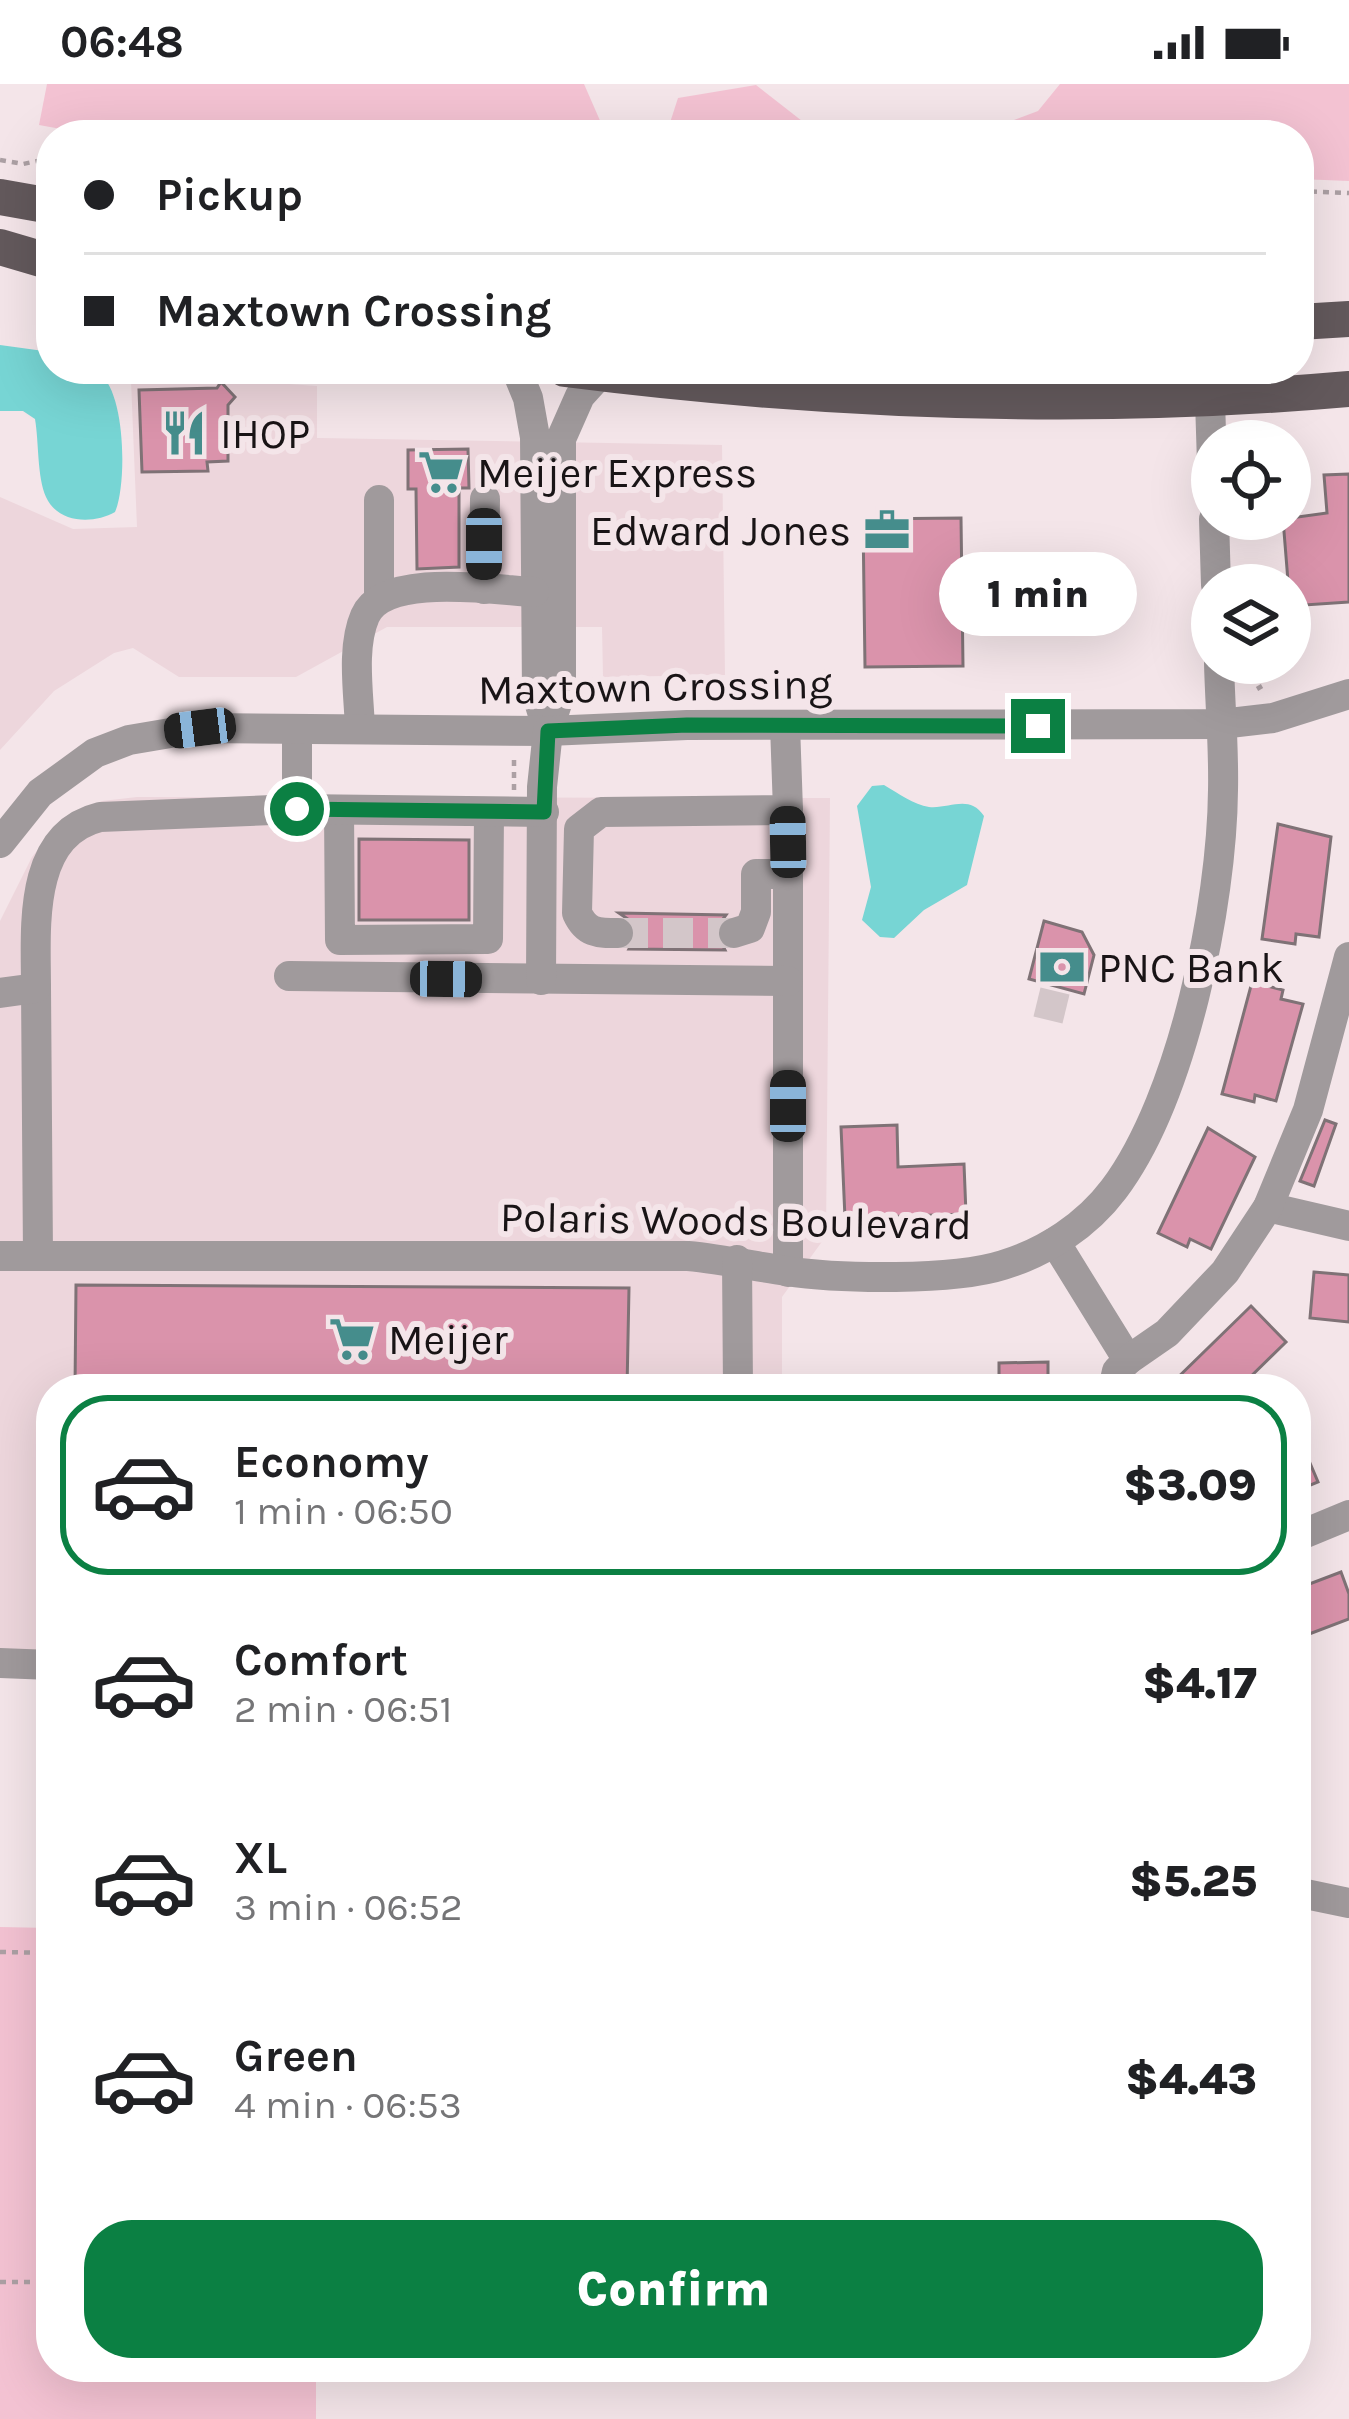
<!DOCTYPE html>
<html lang="en">
<head>
<meta charset="utf-8">
<style>
	:root { --surface:#fff; --page:#f2f2f2; --text:#202124; --muted:#757577; --line:#e0e0e0; --accent:#0b8043 }
	body { margin:0; font-family:Karla,sans-serif; background:var(--page); color:var(--text); height:100vh; display:flex; flex-direction:column; font-size:45px; white-space:nowrap }
	* { box-sizing:border-box; margin:0 }
	p { font-size:39px; color:var(--muted) }
	.icon { flex:none; width:66px; height:66px; fill:none; stroke:currentColor; stroke-width:2; stroke-linecap:round; stroke-linejoin:round }
	.map { position:relative; flex:1; overflow:hidden }
	.drawer { position:absolute; left:36px; top:1290px; width:1275px; height:1008px; display:flex; flex-direction:column; background:var(--surface); border-radius:48px; box-shadow:0 12px 48px #0002 }
	.drawer>* { flex:none }
	.hud { position:absolute; left:36px; top:36px; width:1278px; height:264px; border-radius:48px; box-shadow:0 12px 48px #0002; display:grid; align-content:center; height:264px; padding:0 48px; background:var(--surface) }
	.controls { position:absolute; left:1191px; top:336px; display:grid; gap:24px }
	.controls a { display:grid; place-items:center; width:120px; height:120px; border-radius:50%; background:var(--surface); box-shadow:0 12px 48px #0002; font-size:60px }
	.end { position:absolute; width:54px; height:54px; margin:-27px; border:15px solid #0b8043; background:#fff; box-shadow:0 0 0 6px #fff }
	.from { border-radius:50% }
	.bubble { position:absolute; height:84px; border-radius:42px; background:var(--surface); box-shadow:0 12px 48px #0002; font-size:39px; font-weight:800; line-height:84px; text-align:center }
	.car { position:absolute; width:36px; height:72px; margin:-36px -18px; border-radius:15px; box-shadow:0 0 9px 3px #0007; background:linear-gradient(#222 24%,#8ab4d8 0 40%,#222 0 76%,#8ab4d8 0 86%,#222 0) }
	.hud b { display:flex; align-items:center; gap:42px; height:114px; font-size:45px }
	.hud b+b { border-top:3px solid var(--line) }
	.hud i { width:30px; height:30px; background:var(--text) }
	ul { padding:21px 0 0; list-style:none }
	li { display:flex; align-items:center; gap:36px; height:180px; margin:0 24px 18px; padding:0 24px; border:6px solid transparent; border-radius:48px }
	li div { flex:1 }
	li b { display:block; font-size:45px }
	li em { font-style:normal; font-weight:800 }
	li.active { border-color:var(--accent) }
	li>.icon { width:108px; height:108px; stroke-width:1.5 }
	.action { display:flex; gap:24px; margin-top:auto; padding:24px 48px }
	.action a { flex:1; height:138px; border-radius:48px; background:var(--accent); color:#fff; font-size:48px; font-weight:800; line-height:138px; text-align:center }
	.status { display:flex; justify-content:space-between; align-items:center; height:84px; padding:0 60px; background:var(--surface); direction:ltr }
	.status svg { height:33px; fill:currentColor }
	.map>svg:first-child { display:block }
	.built { fill:#edd6dc }
	.green { fill:#f3c2d2 }
	.water { fill:#77d5d4 }
	.building { fill:#da93ab; stroke:#7f7276; stroke-width:3 }
	.lines { fill:none; stroke-linecap:round; stroke-linejoin:round }
	.minor-tunnel { stroke:#d3c6c9; stroke-width:30; stroke-dasharray:30 15; stroke-linecap:butt }
	.path { stroke:#aca0a4; stroke-width:4.5; stroke-dasharray:6 6; stroke-linecap:butt }
	.minor { stroke:#a09a9c; stroke-width:30 }
	.major { stroke:#63595c; stroke-width:36 }
	.route { stroke:#0b8043; stroke-width:15 }
	.labels { text-anchor:middle; stroke-width:12; stroke-linejoin:round; paint-order:stroke }
	.poi-label { font-size:42px; fill:#191416; stroke:#f4e5e9; text-anchor:start }
	.street-label { font-size:42px; fill:#191416; stroke:#f4e5e9 }
</style>
</head>
<body>
<div class="status"><b>06:48</b><svg viewBox="0 0 49 12"><path d="M0 12V9h3v3zM5 12V6h3v6zM10 12V3h3v9zM15 12V0h3v12zM26 1h20v11H26zM47 4h2v5h-2z"/></svg></div>
<div class="map">
<svg width="1349" height="2335" viewBox="0 0 1349 2335">
	<rect width="100%" height="100%" fill="#f4e5e9"/>
	<g class="built">
		<polygon points="221,295 317,302 317,354 722,361 725,591 603,593 602,543 387,543 296,593 179,593 133,564 114,569 54,607 0,666 0,413 73,445 137,443 131,297"/>
		<polygon points="137,713 830,714 826,1152 782,1213 782,1305 51,1305 51,1594 0,1594 0,837 32,773 63,734 102,717"/>
	</g>
	<g class="green">
		<polygon points="47,0 584,0 605,48 665,51 94,51 39,41"/>
		<polygon points="1060,0 1349,0 1349,97 1299,95 1299,51 974,51 1038,27"/>
		<polygon points="756,1 820,51 666,51 678,14"/>
		<polygon points="0,1843 51,1844 51,2283 316,2283 316,2335 0,2335"/>
	</g>
	<g class="water">
		<path d="M0,261L51,268V285C64,285 88,281 99,289C126,308 127,401 115,428C94,440 58,440 46,413C37,393 39,358 35,335L23,327H0Z"/>
		<path d="M884,701C898,709 914,721 929,723C950,725 969,710 984,732L967,801L924,826L894,854L880,853L862,836L871,803L857,722L872,702Z"/>
	</g>
	<g class="building">
		<polygon points="221,298 235,313 228,321 228,377 207,378 208,387 142,388 139,306 217,304"/>
		<polygon points="468,365 469,404 459,404 459,483 417,485 416,405 408,405 408,366"/>
		<polygon points="1349,390 1349,518 1290,522 1283,435 1327,429 1324,391"/>
		<polygon points="961,434 963,582 865,583 863,435"/>
		<polygon points="1278,740 1331,753 1319,853 1296,850 1295,860 1262,855"/>
		<polygon points="359,755 469,756 469,836 359,836"/>
		<polygon points="619,829 726,831 715,846 725,866 629,865 637,850 635,840"/>
		<polygon points="1044,837 1082,848 1094,871 1084,910 1029,895"/>
		<polygon points="1252,898 1283,906 1281,915 1303,920 1276,1017 1255,1011 1254,1018 1222,1010"/>
		<polygon points="1325,1036 1336,1040 1314,1102 1300,1097"/>
		<polygon points="897,1041 898,1083 964,1080 966,1130 845,1134 841,1043"/>
		<polygon points="1208,1044 1255,1073 1211,1165 1190,1155 1187,1163 1158,1149"/>
		<polygon points="1314,1188 1349,1191 1349,1238 1310,1234"/>
		<polygon points="76,1201 629,1204 627,1305 75,1305"/>
		<polygon points="1251,1222 1286,1258 1238,1305 1166,1305"/>
		<polygon points="1048,1278 1048,1305 999,1305 999,1279"/>
		<polygon points="1296,1346 1318,1398 1296,1407"/>
		<polygon points="1341,1488 1349,1510 1349,1535 1296,1555 1296,1505"/>
	</g>
	<g class="lines">
		<g class="minor-tunnel">
			<polyline points="618,849 734,849"/>
			<polyline points="1037,918 1066,925"/>
		</g>
		<g class="path">
			<polyline points="0,76 23,80 51,74"/>
			<polyline points="1299,107 1349,109"/>
			<polyline points="1250,348 1254,350"/>
			<polyline points="1257,605 1262,602"/>
			<polyline points="514,706 514,670"/>
			<polyline points="0,1868 51,1869"/>
			<polyline points="0,2198 51,2198"/>
		</g>
		<g class="minor">
			<polyline points="516,285 528,314 535,353 537,611 548,647 561,607 561,355 580,312 600,290"/>
			<polyline points="1209,285 1212,379"/>
			<polyline points="379,416 379,513"/>
			<polyline points="1214,435 1216,501"/>
			<polyline points="484,505 485,415"/>
			<path d="M360,645C359,611 351,564 365,532C384,488 494,506 534,508"/>
			<polyline points="297,647 297,725"/>
			<polyline points="339,726 340,856 488,855 489,728"/>
			<polyline points="788,726 788,1188"/>
			<polyline points="0,759 40,709 95,669 129,656 200,644 548,647 687,641 1221,640 1273,634 1349,610"/>
			<path d="M618,849C597,849 586,849 577,829L579,745L601,728L788,726L785,641"/>
			<polyline points="734,849 750,844 756,828 756,790 788,790"/>
			<polyline points="289,892 788,897"/>
			<polyline points="541,896 542,703 548,647"/>
			<polyline points="36,904 38,1172"/>
			<path d="M0,909L36,904C36,844 27,751 100,733L297,725L544,728"/>
			<polyline points="1268,1123 1349,1142"/>
			<polyline points="1055,1158 1128,1276"/>
			<path d="M0,1172H688C721,1175 753,1182 786,1187C839,1195 953,1197 1003,1181C1046,1168 1087,1141 1114,1105C1183,1013 1222,820 1223,706C1224,664 1220,621 1219,579"/>
			<polyline points="737,1176 738,1305"/>
			<polyline points="1113,1305 1117,1287 1128,1276 1167,1249 1225,1188 1268,1123 1308,1026 1349,873"/>
			<polyline points="1296,1453 1349,1431"/>
			<polyline points="0,1579 51,1581"/>
			<polyline points="1296,1808 1349,1819"/>
		</g>
		<g class="major">
			<polyline points="0,113 51,122"/>
			<polyline points="0,163 51,178"/>
			<polyline points="1299,238 1349,235"/>
			<path d="M565,285C824,318 1088,328 1349,305"/>
		</g>
	</g>
	<g class="lines">
		<polyline class="route" points="297,725 544,728 548,647 687,641 1038,642"/>
	</g>
	<defs>
		<g id="restaurant-bare" transform="scale(3.6)"><path d="M-5-6h1v4h1v-4h1v4h1v-4h1v5L-1.5 .5V6h-2V.5L-5-1ZM5-6V6H3V1.5H1.5Q1.5-4 5-6Z" fill="#458d8c" stroke="#f4e5e9" stroke-width="2.5" paint-order="stroke"/></g>
		<g id="supermarket-bare" transform="scale(3.6)"><path d="M-6-5.5h2.5l.6 2H6L4.5 2H-2.5L-4.4-4H-6ZM-1.5 3.2a1.3 1.3 0 1 0 .1 0ZM3 3.2a1.3 1.3 0 1 0 .1 0Z" fill="#458d8c" stroke="#f4e5e9" stroke-width="2.5" paint-order="stroke"/></g>
		<g id="office-bare" transform="scale(3.6)"><path d="M-6-3h4V-5.5h4V-3h4V5H-6ZM-1-4.5V-3h2v-1.5ZM-6 0V1H6V0Z" fill="#458d8c" stroke="#f4e5e9" stroke-width="2.5" paint-order="stroke"/></g>
		<g id="bank-bare" transform="scale(3.6)"><path d="M-6-4H6V4H-6ZM0-2.3a2.3 2.3 0 1 0 0 4.6a2.3 2.3 0 1 0 0-4.6Z" fill="#458d8c" stroke="#f4e5e9" stroke-width="2.5" paint-order="stroke"/></g>
	</defs>
	<g fill-rule="evenodd">
		<use href="#restaurant-bare" x="184" y="349"/>
		<use href="#supermarket-bare" x="441" y="388"/>
		<use href="#office-bare" x="887" y="446"/>
		<use href="#bank-bare" x="1062" y="883"/>
		<use href="#supermarket-bare" x="352" y="1255"/>
	</g>
	<g class="labels">
		<g class="poi-label">
			<text x="220" y="364">IHOP</text>
			<text x="477" y="403">Meijer Express</text>
			<text x="851" y="461" text-anchor="end">Edward Jones</text>
			<text x="1098" y="898">PNC Bank</text>
			<text x="388" y="1270">Meijer</text>
		</g>
		<g class="street-label">
			<text transform="translate(655 602) rotate(-1)" y="15">Maxtown Crossing</text>
			<text transform="translate(736 1136) rotate(1)" y="15">Polaris Woods Boulevard</text>
		</g>
	</g>
</svg>
<div class="controls">
<a><svg class="icon" aria-label="locate" viewBox="0 0 24 24"><circle cx="12" cy="12" r="6"/><path d="M12 2v4M12 18v4M2 12h4M18 12h4"/></svg></a>
<a><svg class="icon" aria-label="layers" viewBox="0 0 24 24"><path d="M12 4l9 5-9 5-9-5zM3 14l9 5 9-5"/></svg></a>
</div>
<i class="end from" style="left:297px;top:725px"></i>
<i class="end" style="left:1038px;top:642px"></i>
<div class="bubble" style="left:939px;top:468px;width:198px">1 min</div>
<i class="car" style="left:484px;top:460px;rotate:180deg"></i>
<i class="car" style="left:200px;top:644px;rotate:263deg"></i>
<i class="car" style="left:788px;top:758px;rotate:359deg"></i>
<i class="car" style="left:446px;top:895px;rotate:91deg"></i>
<i class="car" style="left:788px;top:1022px;rotate:0deg"></i>
<div class="hud">
<b><i class="from"></i>Pickup</b>
<b><i></i>Maxtown Crossing</b>
</div>
<section class="drawer">
<ul>
<li class="active"><svg class="icon" aria-label="car" viewBox="0 0 24 24"><path d="M5 17H2v-5l4-1 3-4h7l3 4 3 1v5h-3M9 17h6M6 11h13"/><circle cx="7" cy="17" r="2"/><circle cx="17" cy="17" r="2"/></svg><div><b>Economy</b><p>1 min · 06:50</p></div><em>$3.09</em></li>
<li><svg class="icon" aria-label="car" viewBox="0 0 24 24"><path d="M5 17H2v-5l4-1 3-4h7l3 4 3 1v5h-3M9 17h6M6 11h13"/><circle cx="7" cy="17" r="2"/><circle cx="17" cy="17" r="2"/></svg><div><b>Comfort</b><p>2 min · 06:51</p></div><em>$4.17</em></li>
<li><svg class="icon" aria-label="car" viewBox="0 0 24 24"><path d="M5 17H2v-5l4-1 3-4h7l3 4 3 1v5h-3M9 17h6M6 11h13"/><circle cx="7" cy="17" r="2"/><circle cx="17" cy="17" r="2"/></svg><div><b>XL</b><p>3 min · 06:52</p></div><em>$5.25</em></li>
<li><svg class="icon" aria-label="car" viewBox="0 0 24 24"><path d="M5 17H2v-5l4-1 3-4h7l3 4 3 1v5h-3M9 17h6M6 11h13"/><circle cx="7" cy="17" r="2"/><circle cx="17" cy="17" r="2"/></svg><div><b>Green</b><p>4 min · 06:53</p></div><em>$4.43</em></li>
</ul>
<div class="action"><a>Confirm</a></div>
</section>
</div>
</body>
</html>
